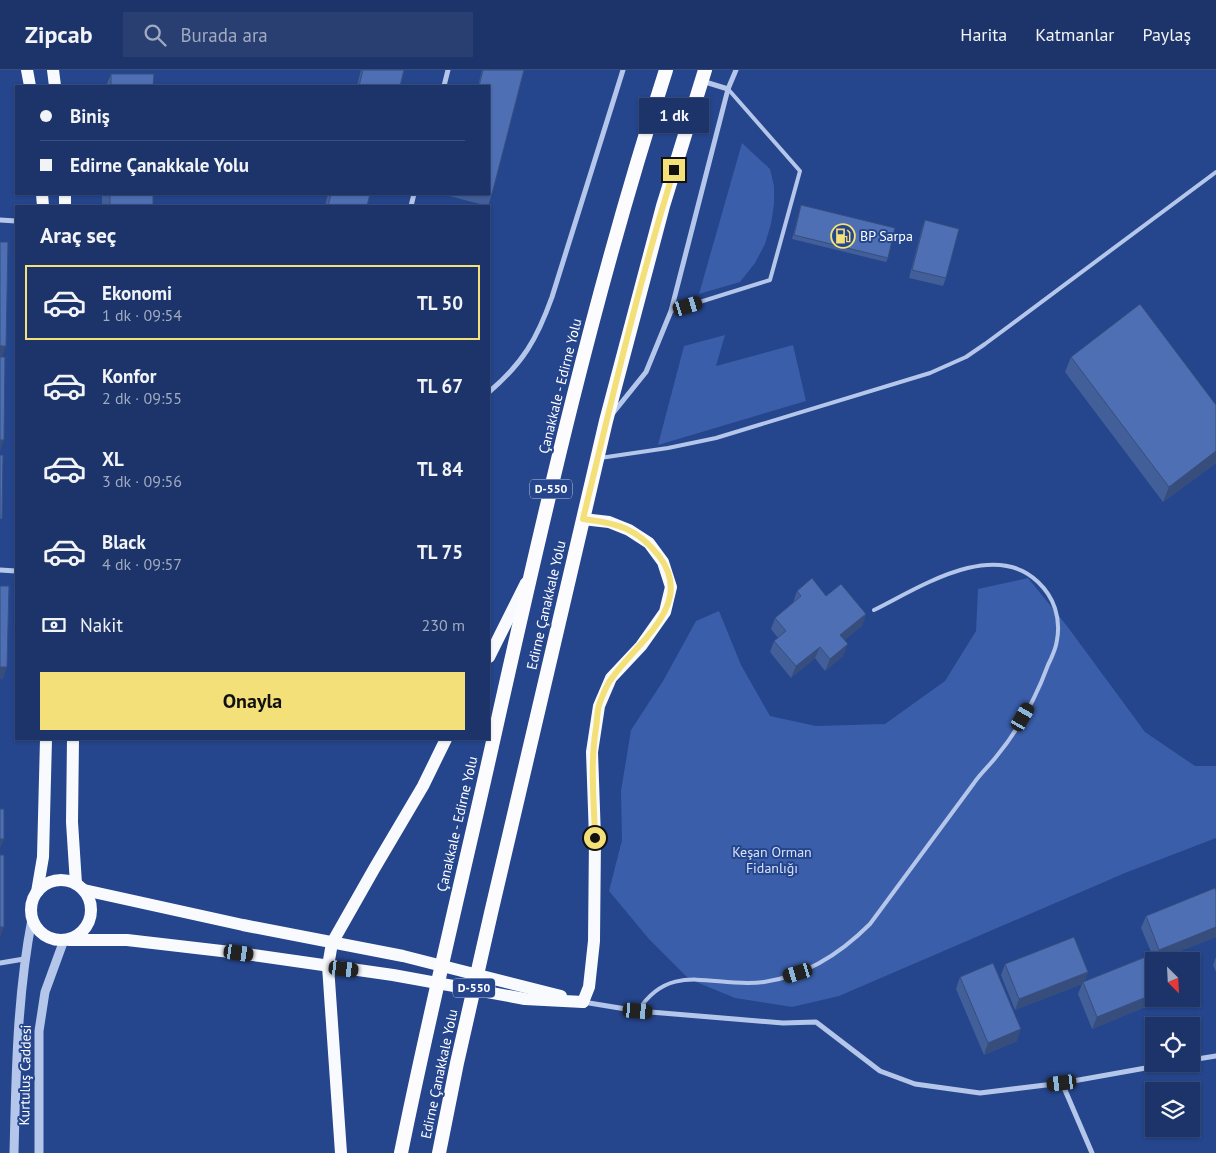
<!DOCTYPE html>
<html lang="tr">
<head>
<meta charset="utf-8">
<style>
	:root { --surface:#1c3469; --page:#293f71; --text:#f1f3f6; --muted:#a0aac0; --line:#3a4f7d; --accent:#f4e079 }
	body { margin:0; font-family:"PT Sans",sans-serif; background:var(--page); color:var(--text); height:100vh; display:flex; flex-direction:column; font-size:19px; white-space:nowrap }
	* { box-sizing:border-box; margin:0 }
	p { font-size:16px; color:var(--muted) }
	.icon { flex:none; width:28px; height:28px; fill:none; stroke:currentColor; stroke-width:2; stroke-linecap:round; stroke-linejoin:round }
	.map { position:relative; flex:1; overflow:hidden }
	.sheet { position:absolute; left:15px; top:135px; width:475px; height:535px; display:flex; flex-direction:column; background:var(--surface); border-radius:0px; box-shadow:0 1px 4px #0004,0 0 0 1px var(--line) }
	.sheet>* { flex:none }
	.banner { position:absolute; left:15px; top:15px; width:475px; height:110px; border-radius:0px; box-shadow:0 1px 4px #0004,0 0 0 1px var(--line); display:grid; align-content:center; height:110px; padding:0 25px; background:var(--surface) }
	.needle { width:32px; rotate:156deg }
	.fabs { position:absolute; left:1145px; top:882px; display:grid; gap:10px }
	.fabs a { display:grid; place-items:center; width:55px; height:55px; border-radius:0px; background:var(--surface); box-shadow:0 1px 4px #0004,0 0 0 1px var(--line); font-size:25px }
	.end { position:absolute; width:22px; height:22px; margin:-11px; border:6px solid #f4e079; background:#111; box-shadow:0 0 0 2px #111 }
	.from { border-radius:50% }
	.bubble { position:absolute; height:35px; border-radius:0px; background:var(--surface); box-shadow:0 1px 4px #0004,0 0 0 1px var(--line); font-size:16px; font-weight:700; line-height:35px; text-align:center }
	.car { position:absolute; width:15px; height:30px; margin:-15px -8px; border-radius:6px; box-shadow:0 0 4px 1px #0007; background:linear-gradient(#222 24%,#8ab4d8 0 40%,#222 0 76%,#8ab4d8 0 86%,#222 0) }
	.banner b { display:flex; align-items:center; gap:18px; height:48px; font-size:19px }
	.banner b+b { border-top:1px solid var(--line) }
	.banner i { width:12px; height:12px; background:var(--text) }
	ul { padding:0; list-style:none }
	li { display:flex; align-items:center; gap:15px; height:75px; margin:0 10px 8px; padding:0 15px; border:2px solid transparent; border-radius:0px }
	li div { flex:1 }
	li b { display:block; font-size:19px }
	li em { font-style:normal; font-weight:700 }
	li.on { border-color:var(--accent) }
	li>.icon { width:45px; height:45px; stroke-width:1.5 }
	h2 { padding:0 25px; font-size:22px; line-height:60px }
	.pay { display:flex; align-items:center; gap:12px; height:55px; padding:0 25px; font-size:19px }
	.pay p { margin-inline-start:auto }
	.cta { display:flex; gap:10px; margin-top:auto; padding:10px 25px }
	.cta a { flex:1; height:58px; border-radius:0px; background:var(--accent); color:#111; font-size:20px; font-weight:700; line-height:58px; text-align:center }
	header { display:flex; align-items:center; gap:30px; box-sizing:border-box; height:70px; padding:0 25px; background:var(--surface); border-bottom:1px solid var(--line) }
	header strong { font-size:24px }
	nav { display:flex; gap:28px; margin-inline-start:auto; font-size:18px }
	.search { width:350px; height:45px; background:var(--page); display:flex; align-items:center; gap:12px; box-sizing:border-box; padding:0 18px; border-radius:0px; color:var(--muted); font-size:19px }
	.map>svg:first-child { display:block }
	.green { fill:#3a5ea9 }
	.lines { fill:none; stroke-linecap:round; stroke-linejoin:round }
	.service { stroke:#b4c6ea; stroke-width:4 }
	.minor { stroke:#b4c6ea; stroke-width:5 }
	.tertiary { stroke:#b4c6ea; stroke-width:9 }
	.primary { stroke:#f8fafe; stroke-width:12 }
	.trunk { stroke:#fcfcfe; stroke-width:14 }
	.wall { fill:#435f9a }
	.shaded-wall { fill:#374e7d }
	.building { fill:#4e6fb3; stroke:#374e7d }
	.route { stroke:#f4e079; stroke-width:6 }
	.labels { text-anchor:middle; stroke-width:4; stroke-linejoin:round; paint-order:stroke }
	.shield { fill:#25458c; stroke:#bec7dc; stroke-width:1 }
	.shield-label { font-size:12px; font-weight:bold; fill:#fff }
	.poi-label { font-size:14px; fill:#fff; stroke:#25458c; text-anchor:start }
	.street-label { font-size:14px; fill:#fff; stroke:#25458c }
	.park-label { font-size:14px; fill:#d9e3f8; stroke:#25458c }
</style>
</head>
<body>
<header>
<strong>Zipcab</strong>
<div class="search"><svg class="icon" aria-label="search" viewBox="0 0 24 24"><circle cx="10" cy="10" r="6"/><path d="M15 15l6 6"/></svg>Burada ara</div>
<nav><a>Harita</a><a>Katmanlar</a><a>Paylaş</a></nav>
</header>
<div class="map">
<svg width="1216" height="1083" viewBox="0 0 1216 1083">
	<rect width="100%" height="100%" fill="#25458c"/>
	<g class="green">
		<polygon points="742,73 770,99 774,116 774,134 771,154 765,174 755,193 740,212 699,224"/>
		<polygon points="725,265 716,296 793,275 806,331 658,375 684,276"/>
		<polygon points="1028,508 1067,556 1145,662 1195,696 1216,696 1216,768 1125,803 839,926 792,937 735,928 689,909 649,869 609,821 622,770 621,721 631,660 663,611 696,551 719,541 741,595 770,646 816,656 885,654 945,611 976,561 978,519"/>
	</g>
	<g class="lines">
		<g class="service">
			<polyline points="671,241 770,210 800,101 728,19"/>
			<polyline points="600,388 668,378 716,368 930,303 966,287 985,274 1216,102"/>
			<path d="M638,941C671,889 715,919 764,912C806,906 841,883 870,854C905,807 939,760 974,713C980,704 989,696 996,687C1018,660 1036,628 1048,595C1052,587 1056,579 1057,570C1061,548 1054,527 1038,512C993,468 917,519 874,540"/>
		</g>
		<g class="minor">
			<polyline points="702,11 728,19"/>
			<polyline points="444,16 448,0"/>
			<polyline points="411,136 414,124"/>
			<polyline points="0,150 16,151"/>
			<path d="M489,322C523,293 537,269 552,227L623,0"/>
			<polyline points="613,343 646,302 671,241 728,19 736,0"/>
			<polyline points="0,500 16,501"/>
			<polyline points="0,893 24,889"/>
			<polyline points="583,932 638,941 783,953 816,952 880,1001 915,1014 980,1023 1062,1013 1168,994"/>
			<polyline points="1191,990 1216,986"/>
			<polyline points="1062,1013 1092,1083"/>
		</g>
		<g class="tertiary">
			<path d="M14,1083C16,1004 17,926 32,849"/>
			<polyline points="39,1083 39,961 45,922 64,870"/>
		</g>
		<g class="primary">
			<polyline points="27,0 30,16"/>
			<polyline points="53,0 55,16"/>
			<polyline points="42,124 43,136"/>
			<polyline points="65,124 65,136"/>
			<polyline points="489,587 526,513"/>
			<polyline points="73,669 72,752 76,814"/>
			<circle cx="61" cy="840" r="30"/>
			<polyline points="84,820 243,855 403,886 561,926"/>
			<polyline points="37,822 43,787 46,669"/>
			<polyline points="69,870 127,870 239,883 393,905 525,929 583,932"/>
			<polyline points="583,932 589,917 594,871 595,768 592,682 599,636 611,608 641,576 665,542 671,517 663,492 649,473 629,460 609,452 583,449"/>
			<polyline points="341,1083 328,896 332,873 374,799 423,716 446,669"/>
		</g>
		<g class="trunk">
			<path d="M401,1083C429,944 463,806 494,667C544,443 595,219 666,0"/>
			<polyline points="439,1083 457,993 491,843 606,351 663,136 705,0"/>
		</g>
	</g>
	<g class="wall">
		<polygon points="361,0 404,0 400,16 357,16"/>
		<polygon points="482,0 524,0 492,124 488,136 449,126 450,124 489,124 489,16 478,16"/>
		<polygon points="111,4 153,16 106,16"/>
		<polygon points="102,124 153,124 152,136 102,136"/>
		<polygon points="328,124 370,124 367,136 325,136"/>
		<polygon points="801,135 888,188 886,192 792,169"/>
		<polygon points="925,150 946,208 943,216 909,208 922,158"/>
		<polygon points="1071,287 1216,335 1216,393 1163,432 1065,302"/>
		<polygon points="797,521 826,526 866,544 862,556 844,570 843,586 825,601 815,588 791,608 770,582 774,571 778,568 771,559 775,548 793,533"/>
		<polygon points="1146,846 1216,867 1154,891 1162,930 1092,959 1078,924 1082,914 1015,940 1001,905 1005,894 1088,902 1084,912 1152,884 1141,858"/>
		<polygon points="1216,887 1216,902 1213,895"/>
		<polygon points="960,907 1017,971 984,985 956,919"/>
	</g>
	<g class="shaded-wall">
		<polygon points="110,135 153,136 109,136"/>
		<polygon points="0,276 6,276 2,288 0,288"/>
		<polygon points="0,370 4,370 0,382"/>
		<polygon points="1216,381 1216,393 1163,432 1169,417"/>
		<polygon points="866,544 862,556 836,577 840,565"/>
		<polygon points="848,574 843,586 825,601 830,589"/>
		<polygon points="820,577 815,588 791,608 796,596"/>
		<polygon points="0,597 7,597 3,609 0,609"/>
		<polygon points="0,769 4,769 1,777 0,777"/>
		<polygon points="0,857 4,857 0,868"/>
		<polygon points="1216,857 1216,867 1155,891 1159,880"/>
		<polygon points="1088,902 1084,913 1083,912 1082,914 1015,940 1019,929"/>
		<polygon points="1154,924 1154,929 1163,929 1162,930 1092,959 1097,947"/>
		<polygon points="1021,959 1017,971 984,985 988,973"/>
	</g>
	<g class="building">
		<polygon points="363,0 404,0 400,16 359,16"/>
		<polygon points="483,0 524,0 492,124 489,123 489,16 479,16"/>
		<polygon points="111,4 154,4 153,16 111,16"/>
		<polygon points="110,124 153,124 153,136 110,135"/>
		<polygon points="331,124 370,124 367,136 328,136"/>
		<polygon points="801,135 895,158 888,188 794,165"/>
		<polygon points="925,150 959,159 946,208 912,200"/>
		<polygon points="0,172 8,172 6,276 0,276"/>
		<polygon points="1140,234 1216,335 1216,381 1169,417 1071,287"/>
		<polygon points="0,287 5,287 4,370 0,370"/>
		<polygon points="0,385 3,385 2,449 0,449"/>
		<polygon points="812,508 826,526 841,514 866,544 840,565 848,574 830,589 820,577 796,596 774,571 786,561 775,548 801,526 797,521"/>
		<polygon points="0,516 9,516 7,597 0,597"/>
		<rect x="0" y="739" width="4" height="30"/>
		<rect x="0" y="785" width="4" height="72"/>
		<polygon points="1215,818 1216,821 1216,857 1159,880 1146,846"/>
		<polygon points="1074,867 1088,902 1019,929 1005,894"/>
		<polygon points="1153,884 1156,891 1154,891 1154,924 1097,947 1083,912"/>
		<polygon points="993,893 1021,959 988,973 960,907"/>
	</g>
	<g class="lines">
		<path class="route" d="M595,768C594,731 590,694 596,658C597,651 597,643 599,635C602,627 606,615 612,608C637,572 696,534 659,486C637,458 617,453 583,449C611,333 638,215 674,100"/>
	</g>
	<defs>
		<g id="fuel-ring" transform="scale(1.25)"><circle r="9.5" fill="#25458c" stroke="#f4e079" stroke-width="1.5"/><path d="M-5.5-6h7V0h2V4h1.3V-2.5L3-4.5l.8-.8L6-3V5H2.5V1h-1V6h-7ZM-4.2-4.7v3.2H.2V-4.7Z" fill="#f4e079"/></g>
	</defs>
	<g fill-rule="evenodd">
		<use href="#fuel-ring" x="843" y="166"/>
	</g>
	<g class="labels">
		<g class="shield">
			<rect x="530" y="409.5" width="42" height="19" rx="4"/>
			<rect x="453" y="908.5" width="42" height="19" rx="4"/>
		</g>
		<g class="shield-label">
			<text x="551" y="423">D-550</text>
			<text x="474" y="922">D-550</text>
		</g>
		<g class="poi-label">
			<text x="860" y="171">BP Sarpa</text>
		</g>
		<g class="street-label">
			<text transform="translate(560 316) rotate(-76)" y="5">Çanakkale - Edirne Yolu</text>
			<text transform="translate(546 535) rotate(-77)" y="5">Edirne Çanakkale Yolu</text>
			<text transform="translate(457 754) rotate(-77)" y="5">Çanakkale - Edirne Yolu</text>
			<text transform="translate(439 1004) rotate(-78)" y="5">Edirne Çanakkale Yolu</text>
			<text transform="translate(25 1005) rotate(-89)" y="5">Kurtuluş Caddesi</text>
		</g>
		<g class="park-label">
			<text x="772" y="787">Keşan Orman<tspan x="772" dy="16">Fidanlığı</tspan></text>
		</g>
	</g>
</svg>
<div class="fabs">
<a><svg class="needle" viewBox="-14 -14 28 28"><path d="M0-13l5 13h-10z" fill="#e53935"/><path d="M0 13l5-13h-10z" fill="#a0aac0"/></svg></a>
<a><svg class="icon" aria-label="locate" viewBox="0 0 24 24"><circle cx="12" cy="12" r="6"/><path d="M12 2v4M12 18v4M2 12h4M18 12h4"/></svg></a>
<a><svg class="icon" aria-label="layers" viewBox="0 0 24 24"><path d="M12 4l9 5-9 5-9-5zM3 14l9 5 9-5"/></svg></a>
</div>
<i class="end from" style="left:595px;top:768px"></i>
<i class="end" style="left:674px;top:100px"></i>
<div class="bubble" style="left:639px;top:28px;width:70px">1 dk</div>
<i class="car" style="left:688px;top:236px;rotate:73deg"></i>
<i class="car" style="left:1023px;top:647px;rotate:30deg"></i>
<i class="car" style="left:239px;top:883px;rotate:98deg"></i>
<i class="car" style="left:344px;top:899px;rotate:97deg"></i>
<i class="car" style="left:798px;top:903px;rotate:253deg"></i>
<i class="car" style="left:638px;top:941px;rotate:95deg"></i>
<i class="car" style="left:1062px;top:1013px;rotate:263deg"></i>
<div class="banner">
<b><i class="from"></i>Biniş</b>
<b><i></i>Edirne Çanakkale Yolu</b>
</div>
<section class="sheet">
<h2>Araç seç</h2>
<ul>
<li class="on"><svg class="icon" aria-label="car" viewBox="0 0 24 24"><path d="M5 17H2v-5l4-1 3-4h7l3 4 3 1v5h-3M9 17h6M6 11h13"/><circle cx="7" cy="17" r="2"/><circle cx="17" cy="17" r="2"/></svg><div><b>Ekonomi</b><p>1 dk · 09:54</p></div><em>TL 50</em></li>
<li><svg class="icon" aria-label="car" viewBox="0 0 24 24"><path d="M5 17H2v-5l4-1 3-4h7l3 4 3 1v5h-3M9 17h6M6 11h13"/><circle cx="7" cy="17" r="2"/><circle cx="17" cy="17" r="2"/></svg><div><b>Konfor</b><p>2 dk · 09:55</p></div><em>TL 67</em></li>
<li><svg class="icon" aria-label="car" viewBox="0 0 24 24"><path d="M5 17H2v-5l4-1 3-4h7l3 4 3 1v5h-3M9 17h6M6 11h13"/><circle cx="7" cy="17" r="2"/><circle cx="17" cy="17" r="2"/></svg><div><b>XL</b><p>3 dk · 09:56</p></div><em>TL 84</em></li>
<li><svg class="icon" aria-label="car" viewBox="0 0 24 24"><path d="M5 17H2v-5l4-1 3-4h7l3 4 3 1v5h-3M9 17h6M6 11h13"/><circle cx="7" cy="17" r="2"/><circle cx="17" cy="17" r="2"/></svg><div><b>Black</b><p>4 dk · 09:57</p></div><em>TL 75</em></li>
</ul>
<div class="pay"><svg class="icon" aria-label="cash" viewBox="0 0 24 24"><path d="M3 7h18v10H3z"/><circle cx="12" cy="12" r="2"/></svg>Nakit<p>230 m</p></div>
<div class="cta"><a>Onayla</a></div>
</section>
</div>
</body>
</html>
